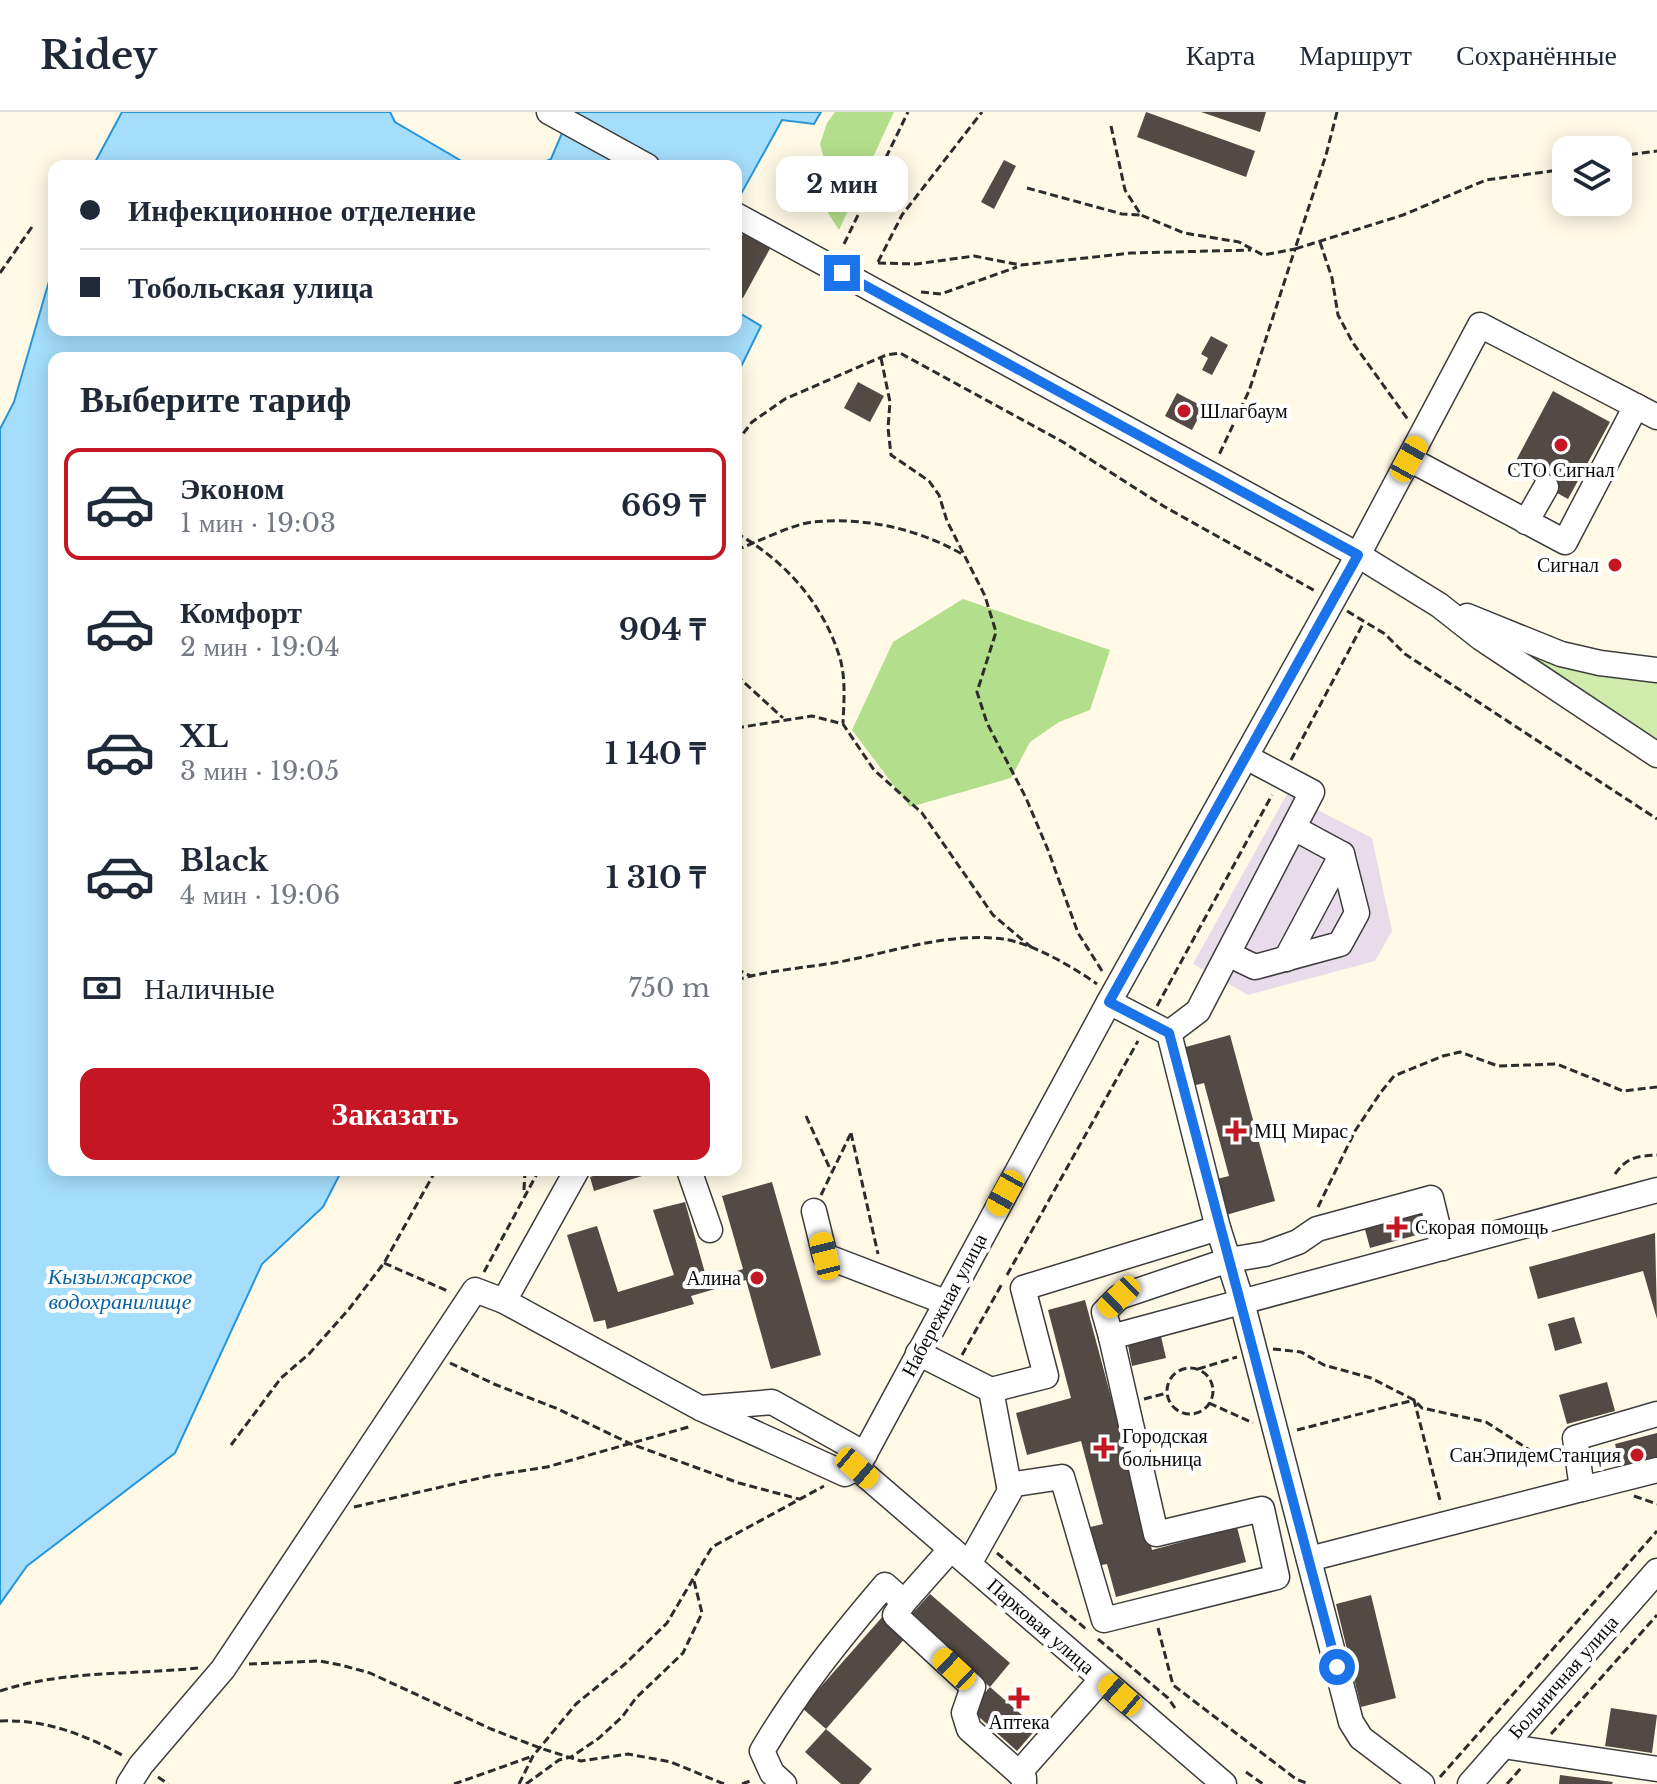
<!DOCTYPE html>
<html lang="ru">
<head>
<meta charset="utf-8">
<style>
	:root { --surface:#fff; --page:#f2f2f3; --text:#1f2937; --muted:#747a83; --line:#e0e1e3; --accent:#c51723 }
	body { margin:0; font-family:"Libre Baskerville",serif; background:var(--page); color:var(--text); height:100vh; display:flex; flex-direction:column; font-size:30px; white-space:nowrap }
	* { box-sizing:border-box; margin:0 }
	p { font-size:26px; color:var(--muted) }
	.icon { flex:none; width:44px; height:44px; fill:none; stroke:currentColor; stroke-width:2; stroke-linecap:round; stroke-linejoin:round }
	.map { position:relative; flex:1; overflow:hidden }
	.sheet { position:absolute; left:48px; top:240px; width:694px; height:824px; display:flex; flex-direction:column; background:var(--surface); border-radius:16px; box-shadow:0 4px 20px #0003 }
	.sheet>* { flex:none }
	.banner { position:absolute; left:48px; top:48px; width:694px; height:176px; border-radius:16px; box-shadow:0 4px 20px #0003; display:grid; align-content:center; height:176px; padding:0 32px; background:var(--surface) }
	.buttons { position:absolute; left:1552px; top:24px; display:grid; gap:16px }
	.buttons a { display:grid; place-items:center; width:80px; height:80px; border-radius:16px; background:var(--surface); box-shadow:0 4px 20px #0003; font-size:40px }
	.end { position:absolute; width:36px; height:36px; margin:-18px; border:10px solid #1a73e8; background:#fff; box-shadow:0 0 0 4px #fff }
	.from { border-radius:50% }
	.bubble { position:absolute; height:56px; border-radius:16px; background:var(--surface); box-shadow:0 4px 20px #0003; font-size:26px; font-weight:700; line-height:56px; text-align:center }
	.car { position:absolute; width:24px; height:48px; margin:-24px -12px; border-radius:10px; box-shadow:0 0 6px 2px #0007; background:linear-gradient(#f5c518 24%,#345 0 40%,#f5c518 0 76%,#345 0 86%,#f5c518 0) }
	.banner b { display:flex; align-items:center; gap:28px; height:76px; font-size:30px }
	.banner b+b { border-top:2px solid var(--line) }
	.banner i { width:20px; height:20px; background:var(--text) }
	ul { padding:0; list-style:none }
	li { display:flex; align-items:center; gap:24px; height:112px; margin:0 16px 12px; padding:0 16px; border:4px solid transparent; border-radius:16px }
	li div { flex:1 }
	li b { display:block; font-size:30px }
	li em { font-style:normal; font-weight:700 }
	li.selected { border-color:var(--accent) }
	li>.icon { width:72px; height:72px; stroke-width:1.5 }
	h2 { padding:0 32px; font-size:36px; line-height:96px }
	.pay { display:flex; align-items:center; gap:20px; height:88px; padding:0 32px; font-size:30px }
	.pay p { margin-inline-start:auto }
	.action { display:flex; gap:16px; margin-top:auto; padding:16px 32px }
	.action a { flex:1; height:92px; border-radius:16px; background:var(--accent); color:#fff; font-size:32px; font-weight:700; line-height:92px; text-align:center }
	header { display:flex; align-items:center; gap:48px; box-sizing:border-box; height:112px; padding:0 40px; background:var(--surface); border-bottom:2px solid var(--line) }
	header strong { font-size:38px }
	nav { display:flex; gap:44px; margin-inline-start:auto; font-size:28px }
	.map>svg:first-child { display:block }
	.industrial { fill:#e8dcea }
	.green { fill:#cfecad }
	.forest { fill:#b3de8b }
	.water { fill:#a5defc; stroke:#2696d9; stroke-width:2 }
	.building { fill:#534a45 }
	.lines { fill:none; stroke-linecap:round; stroke-linejoin:round }
	.minor-casing { stroke:#3d3d3d; stroke-width:27 }
	.path { stroke:#2c2c2c; stroke-width:3; stroke-dasharray:8 4; stroke-linecap:butt }
	.minor { stroke:#fff; stroke-width:24 }
	.route { stroke:#1a73e8; stroke-width:10 }
	.poi-dot { fill:#c51723; stroke:#fff; stroke-width:3 }
	.labels { text-anchor:middle; stroke-width:8; stroke-linejoin:round; paint-order:stroke }
	.poi-label { font-size:20px; fill:#0a0a0a; stroke:#fff; text-anchor:start }
	.street-label { font-size:20px; fill:#0a0a0a; stroke:#fff }
	.water-label { font-size:22px; font-style:italic; fill:#0a65a5; stroke:#fff }
</style>
</head>
<body>
<header>
<strong>Ridey</strong>
<nav><a>Карта</a><a>Маршрут</a><a>Сохранённые</a></nav>
</header>
<div class="map">
<svg width="1657" height="1672" viewBox="0 0 1657 1672">
	<rect width="100%" height="100%" fill="#fff9e6"/>
	<polygon class="industrial" points="1287,682 1372,726 1392,819 1375,849 1248,883 1193,852"/>
	<polygon class="green" points="1505,531 1657,568 1657,635"/>
	<g class="forest">
		<polygon points="835,0 894,0 839,118 828,101 831,72 820,32 827,11"/>
		<polygon points="963,487 1110,538 1090,598 1059,610 1030,630 1011,666 910,695 852,618 893,530"/>
	</g>
	<g class="water">
		<polygon points="122,0 390,0 395,10 470,54 93,54"/>
		<polygon points="571,0 821,0 814,12 782,8 736,91 736,54 536,54 551,47"/>
		<polygon points="54,152 54,218 736,218 736,199 761,214 736,265 736,246 54,246 54,1058 342,1058 323,1095 262,1152 175,1341 27,1454 0,1492 0,317 14,290"/>
	</g>
	<g class="building">
		<polygon points="1146,0 1255,39 1246,65 1137,25"/>
		<polygon points="1201,0 1266,0 1260,20"/>
		<polygon points="1004,48 1016,54 994,97 981,90"/>
		<polygon points="745,118 772,133 743,186 736,183 736,135"/>
		<polygon points="1211,224 1228,233 1212,263 1202,258 1208,246 1201,242"/>
		<polygon points="858,270 884,284 870,310 844,296"/>
		<polygon points="1553,279 1610,310 1568,387 1512,356"/>
		<polygon points="1177,281 1204,295 1192,318 1165,304"/>
		<polygon points="1230,923 1275,1089 1226,1103 1217,1067 1229,1064 1204,971 1192,974 1182,936"/>
		<polygon points="612,1058 658,1058 658,1059 594,1079 590,1065"/>
		<polygon points="772,1070 821,1243 771,1257 746,1168 691,1184 694,1192 607,1217 605,1208 594,1210 567,1123 597,1114 618,1180 674,1163 653,1098 685,1090 707,1168 743,1157 722,1084"/>
		<polygon points="1424,1094 1431,1119 1370,1136 1363,1110"/>
		<polygon points="1655,1121 1657,1207 1643,1159 1538,1187 1529,1155"/>
		<polygon points="1085,1188 1152,1438 1237,1415 1246,1450 1116,1485 1107,1452 1096,1454 1086,1416 1103,1412 1081,1329 1027,1343 1016,1301 1071,1286 1048,1198"/>
		<polygon points="1574,1205 1582,1231 1555,1239 1548,1212"/>
		<polygon points="1160,1220 1166,1246 1132,1254 1127,1228"/>
		<polygon points="1607,1270 1615,1299 1567,1312 1559,1283"/>
		<polygon points="1657,1321 1657,1354 1623,1363 1615,1332"/>
		<polygon points="930,1482 1010,1551 990,1575 909,1505"/>
		<polygon points="1371,1483 1396,1586 1361,1595 1336,1492"/>
		<polygon points="884,1503 907,1524 826,1617 802,1596"/>
		<polygon points="990,1575 1037,1616 1017,1639 970,1597"/>
		<polygon points="1611,1596 1657,1603 1652,1641 1605,1634"/>
		<polygon points="826,1617 872,1657 859,1672 841,1672 805,1640"/>
		<polygon points="1560,1663 1613,1670 1612,1672 1559,1672"/>
	</g>
	<g class="lines">
		<g class="minor-casing">
			<g id="minor">
				<polyline points="549,0 647,54"/>
				<polyline points="736,103 1358,443 1439,493 1481,526 1657,643"/>
				<polyline points="1409,347 1565,430 1636,294"/>
				<polyline points="1526,410 1546,375"/>
				<polyline points="1467,504 1561,542 1600,551 1657,558"/>
				<polyline points="1228,842 1255,855 1340,832 1357,801 1342,742 1294,716"/>
				<polyline points="1286,847 1342,742"/>
				<polyline points="1109,890 1169,921 1218,1116 1242,1190 1351,1610 1361,1626 1422,1672"/>
				<polyline points="1169,921 1198,899 1312,680 1246,645"/>
				<polyline points="577,1058 504,1189 700,1296 845,1362 857,1356"/>
				<polyline points="689,1058 710,1118"/>
				<polyline points="814,1099 825,1144 945,1190"/>
				<polyline points="1443,1136 1431,1086 1317,1117 1298,1130 1265,1142 1229,1148 1119,1185 1104,1200 1111,1225 1657,1078"/>
				<polyline points="918,1241 991,1278 1010,1379 969,1452"/>
				<polyline points="991,1278 1046,1264 1023,1176 1218,1116"/>
				<polyline points="701,1296 772,1290 865,1342"/>
				<polyline points="857,1356 1109,890 1358,443 1480,213 1657,305"/>
				<polyline points="857,1356 1224,1672"/>
				<polyline points="1009,1373 1062,1365 1104,1508 1277,1465 1262,1397 1156,1422 1111,1225"/>
				<polyline points="1582,1377 1657,1358"/>
				<polyline points="1309,1447 1582,1377 1575,1326 1657,1302"/>
				<polyline points="904,1490 895,1503 973,1575 964,1601 969,1617 1019,1661"/>
				<polyline points="1503,1634 1657,1657"/>
				<polyline points="129,1672 141,1653 223,1557 475,1178 504,1189"/>
				<path d="M784,1672L772,1661L762,1639C797,1579 840,1526 885,1473L904,1490L951,1437"/>
				<polyline points="1024,1672 1024,1666 1019,1661 1102,1567"/>
				<polyline points="1470,1672 1657,1459"/>
			</g>
		</g>
		<g class="path">
			<polyline points="1337,0 1326,43 1295,137 1403,103 1486,68 1566,57"/>
			<polyline points="1111,14 1125,78 1141,103 1184,121 1239,130 1263,143 1295,137 1249,279 1218,345"/>
			<polyline points="1618,44 1657,39"/>
			<polyline points="1027,76 1122,102 1141,103"/>
			<polyline points="1320,130 1332,166 1338,203 1353,231 1409,309"/>
			<polyline points="844,132 908,0"/>
			<polyline points="878,150 902,103 982,0"/>
			<polyline points="878,151 916,152 974,144 1021,153 1131,141 1251,138"/>
			<polyline points="0,161 34,112"/>
			<polyline points="921,180 941,182 1017,155"/>
			<polyline points="881,246 890,290 888,316 891,343 929,369 939,383 947,409 985,484 996,520 977,580 987,611 1026,686 1048,738 1078,821 1104,862"/>
			<polyline points="736,331 752,310 785,287 886,243 900,241 1063,330 1165,395 1317,480"/>
			<path d="M736,421C784,448 822,490 839,543C846,564 844,589 843,611"/>
			<path d="M736,438C758,430 790,413 812,410C865,405 916,416 962,442"/>
			<polyline points="1347,499 1385,522 1405,542 1657,707"/>
			<polyline points="736,563 783,606"/>
			<polyline points="736,616 812,604 843,612 874,658 922,701 993,803 1031,835"/>
			<polyline points="1291,648 1364,510"/>
			<polyline points="736,857 751,864"/>
			<path d="M736,868C769,858 805,856 839,850C893,840 947,820 1003,827C1032,831 1073,855 1097,872"/>
			<polyline points="1157,894 1272,683"/>
			<polyline points="806,1004 831,1059"/>
			<polyline points="851,1021 878,1142"/>
			<path d="M1615,1062C1627,1045 1637,1044 1657,1043"/>
			<polyline points="524,1078 525,1058"/>
			<polyline points="821,1083 851,1021"/>
			<polyline points="1318,1095 1355,1019 1381,980 1394,964 1443,944 1460,940 1498,954 1557,952 1623,979 1657,975"/>
			<polyline points="384,1151 450,1180"/>
			<polyline points="484,1160 539,1058"/>
			<polyline points="1007,1163 1138,929"/>
			<polyline points="1273,1237 1301,1240 1324,1253 1371,1266 1414,1288 1422,1296 1486,1310 1542,1346 1559,1351"/>
			<polyline points="962,1243 1003,1170"/>
			<polyline points="450,1251 494,1272 558,1297 631,1332 739,1371 799,1387"/>
			<circle cx="1190" cy="1279" r="23"/>
			<polyline points="1198,1257 1237,1245"/>
			<polyline points="1144,1287 1167,1281"/>
			<polyline points="1209,1291 1253,1311"/>
			<polyline points="1297,1318 1414,1288 1441,1392"/>
			<polyline points="231,1333 281,1266 309,1242 349,1197 384,1151 436,1058"/>
			<polyline points="1634,1384 1657,1392"/>
			<polyline points="354,1395 489,1364 547,1355 692,1314"/>
			<polyline points="997,1441 1086,1517"/>
			<polyline points="1158,1516 1173,1573 1296,1667 1309,1672"/>
			<polyline points="1098,1527 1168,1586 1175,1596"/>
			<polyline points="249,1552 319,1549 341,1553 370,1561 491,1617 540,1636 581,1649 628,1642 671,1650 724,1672"/>
			<path d="M0,1579C64,1558 132,1563 198,1556"/>
			<path d="M0,1609C46,1607 85,1623 124,1644"/>
			<polyline points="1551,1622 1657,1503"/>
			<polyline points="1246,1660 1263,1672"/>
			<polyline points="158,1665 168,1672"/>
			<polyline points="1440,1665 1657,1419"/>
			<polyline points="454,1672 533,1644"/>
			<polyline points="519,1672 533,1644 576,1592 625,1552 667,1511 712,1435 824,1374"/>
			<polyline points="526,1672 559,1648 571,1645 599,1626 622,1605 636,1586 683,1541 702,1501 694,1469"/>
			<polyline points="742,1672 753,1668"/>
			<polyline points="1507,1672 1522,1655"/>
		</g>
		<use href="#minor" class="minor"/>
	</g>
	<g class="lines">
		<path class="route" d="M842,161L1358,443L1109,890L1169,921C1224,1133 1282,1344 1337,1555"/>
	</g>
	<g class="poi-dot">
		<circle cx="1184" cy="299" r="8"/>
		<circle cx="1561" cy="333" r="8"/>
		<circle cx="1615" cy="453" r="8"/>
		<path d="M1232 1007h8v8h8v8h-8v8h-8v-8h-8v-8h8z"/>
		<path d="M1393 1103h8v8h8v8h-8v8h-8v-8h-8v-8h8z"/>
		<circle cx="757" cy="1166" r="8"/>
		<path d="M1100 1324h8v8h8v8h-8v8h-8v-8h-8v-8h8z"/>
		<circle cx="1637" cy="1343" r="8"/>
		<path d="M1015 1574h8v8h8v8h-8v8h-8v-8h-8v-8h8z"/>
	</g>
	<g class="labels">
		<g class="poi-label">
			<text x="1200" y="306">Шлагбаум</text>
			<text x="1561" y="365" text-anchor="middle">СТО Сигнал</text>
			<text x="1599" y="460" text-anchor="end">Сигнал</text>
			<text x="1254" y="1026">МЦ Мирас</text>
			<text x="1415" y="1122">Скорая помощь</text>
			<text x="741" y="1173" text-anchor="end">Алина</text>
			<text x="1122" y="1331">Городская<tspan x="1122" dy="23">больница</tspan></text>
			<text x="1621" y="1350" text-anchor="end">СанЭпидемСтанция</text>
			<text x="1019" y="1617" text-anchor="middle">Аптека</text>
		</g>
		<g class="street-label">
			<text transform="translate(944 1193) rotate(-62)" y="7">Набережная улица</text>
			<text transform="translate(1041 1514) rotate(41)" y="7">Парковая улица</text>
			<text transform="translate(1563 1565) rotate(-49)" y="7">Больничная улица</text>
		</g>
		<g class="water-label">
			<text x="120" y="1172">Кызылжарское<tspan x="120" dy="25">водохранилище</tspan></text>
		</g>
	</g>
</svg>
<div class="buttons">
<a><svg class="icon" aria-label="layers" viewBox="0 0 24 24"><path d="M12 4l9 5-9 5-9-5zM3 14l9 5 9-5"/></svg></a>
</div>
<i class="end from" style="left:1337px;top:1555px"></i>
<i class="end" style="left:842px;top:161px"></i>
<div class="bubble" style="left:776px;top:44px;width:132px">2 мин</div>
<i class="car" style="left:1409px;top:347px;rotate:29deg"></i>
<i class="car" style="left:1005px;top:1081px;rotate:209deg"></i>
<i class="car" style="left:825px;top:1144px;rotate:346deg"></i>
<i class="car" style="left:1119px;top:1185px;rotate:226deg"></i>
<i class="car" style="left:857px;top:1356px;rotate:131deg"></i>
<i class="car" style="left:954px;top:1557px;rotate:313deg"></i>
<i class="car" style="left:1120px;top:1583px;rotate:311deg"></i>
<div class="banner">
<b><i class="from"></i>Инфекционное отделение</b>
<b><i></i>Тобольская улица</b>
</div>
<section class="sheet">
<h2>Выберите тариф</h2>
<ul>
<li class="selected"><svg class="icon" aria-label="car" viewBox="0 0 24 24"><path d="M5 17H2v-5l4-1 3-4h7l3 4 3 1v5h-3M9 17h6M6 11h13"/><circle cx="7" cy="17" r="2"/><circle cx="17" cy="17" r="2"/></svg><div><b>Эконом</b><p>1 мин · 19:03</p></div><em>669 ₸</em></li>
<li><svg class="icon" aria-label="car" viewBox="0 0 24 24"><path d="M5 17H2v-5l4-1 3-4h7l3 4 3 1v5h-3M9 17h6M6 11h13"/><circle cx="7" cy="17" r="2"/><circle cx="17" cy="17" r="2"/></svg><div><b>Комфорт</b><p>2 мин · 19:04</p></div><em>904 ₸</em></li>
<li><svg class="icon" aria-label="car" viewBox="0 0 24 24"><path d="M5 17H2v-5l4-1 3-4h7l3 4 3 1v5h-3M9 17h6M6 11h13"/><circle cx="7" cy="17" r="2"/><circle cx="17" cy="17" r="2"/></svg><div><b>XL</b><p>3 мин · 19:05</p></div><em>1 140 ₸</em></li>
<li><svg class="icon" aria-label="car" viewBox="0 0 24 24"><path d="M5 17H2v-5l4-1 3-4h7l3 4 3 1v5h-3M9 17h6M6 11h13"/><circle cx="7" cy="17" r="2"/><circle cx="17" cy="17" r="2"/></svg><div><b>Black</b><p>4 мин · 19:06</p></div><em>1 310 ₸</em></li>
</ul>
<div class="pay"><svg class="icon" aria-label="cash" viewBox="0 0 24 24"><path d="M3 7h18v10H3z"/><circle cx="12" cy="12" r="2"/></svg>Наличные<p>750 m</p></div>
<div class="action"><a>Заказать</a></div>
</section>
</div>
</body>
</html>
